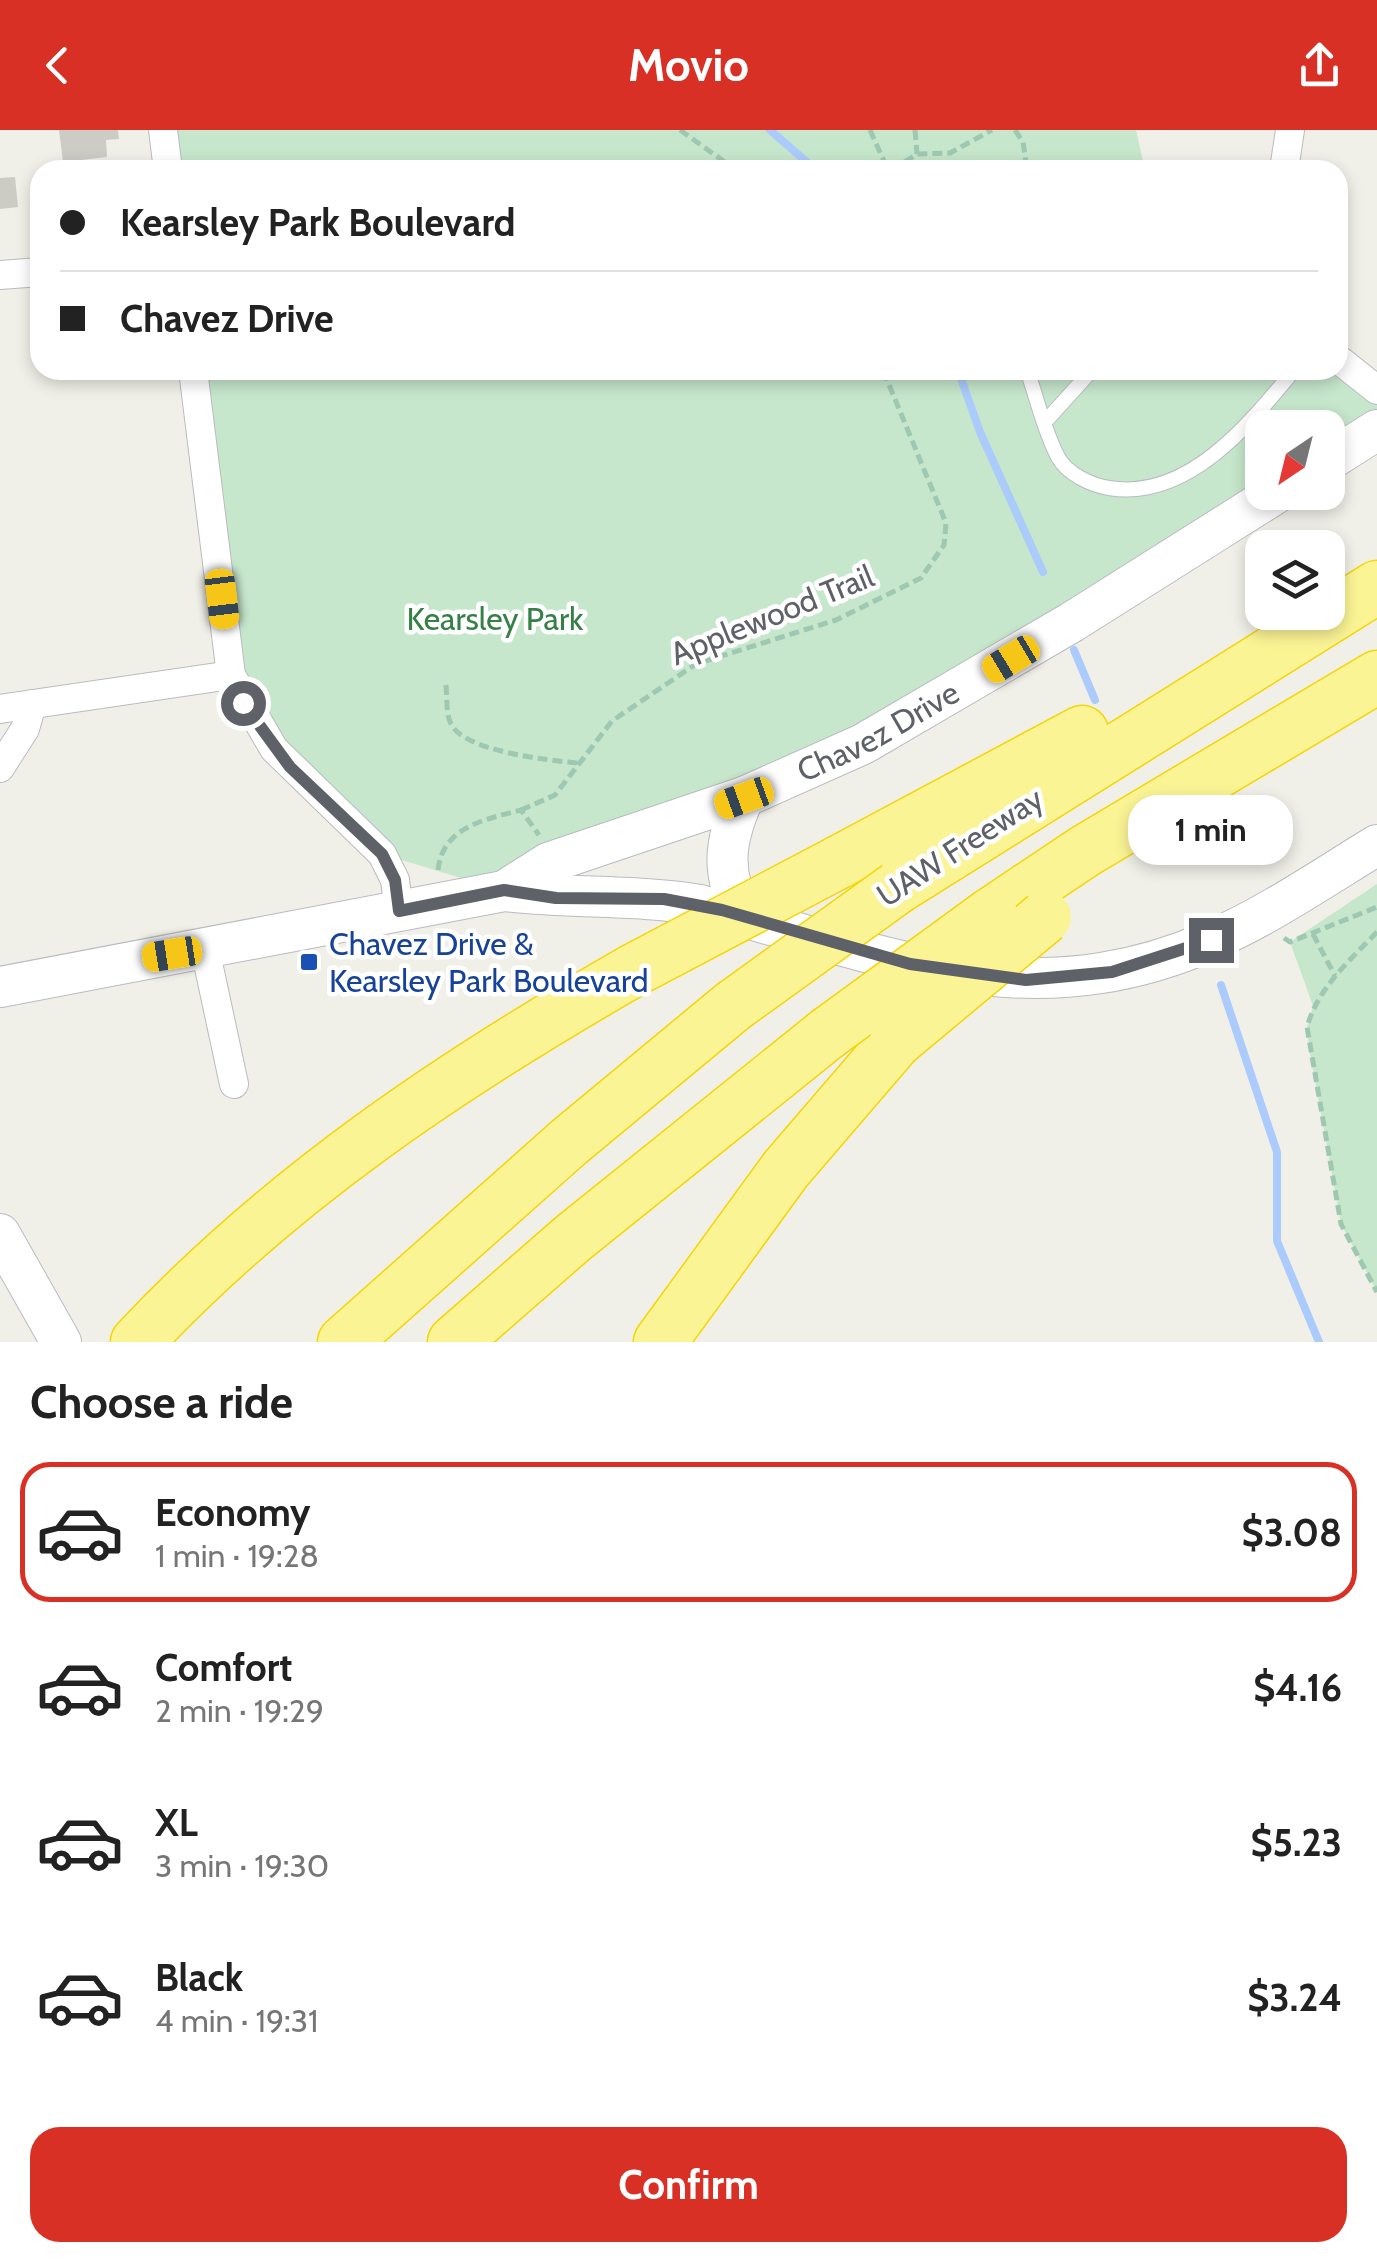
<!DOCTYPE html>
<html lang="en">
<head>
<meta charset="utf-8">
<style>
	:root { --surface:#fff; --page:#f6f6f6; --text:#222; --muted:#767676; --line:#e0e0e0; --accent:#d93025 }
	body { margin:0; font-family:Cabin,sans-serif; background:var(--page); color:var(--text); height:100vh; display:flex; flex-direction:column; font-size:38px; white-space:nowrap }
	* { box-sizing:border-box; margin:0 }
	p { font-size:32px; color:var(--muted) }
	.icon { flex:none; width:55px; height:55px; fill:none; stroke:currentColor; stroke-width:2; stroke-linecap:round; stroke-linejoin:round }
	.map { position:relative; height:1212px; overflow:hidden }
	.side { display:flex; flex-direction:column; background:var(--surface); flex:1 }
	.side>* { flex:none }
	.banner { position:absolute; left:30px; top:30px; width:1318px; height:220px; border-radius:30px; box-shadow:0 5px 15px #0003; display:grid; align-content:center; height:220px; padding:0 30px; background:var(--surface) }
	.needle { width:65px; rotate:215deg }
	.controls { position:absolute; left:1245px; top:280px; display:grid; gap:20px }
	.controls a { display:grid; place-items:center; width:100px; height:100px; border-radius:20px; background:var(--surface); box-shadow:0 5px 15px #0003; font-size:50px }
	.end { position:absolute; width:45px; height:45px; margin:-22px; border:12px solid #5f6168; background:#fff; box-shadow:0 0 0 5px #fff }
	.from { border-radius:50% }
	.bubble { position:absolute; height:70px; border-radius:30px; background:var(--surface); box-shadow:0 5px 15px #0003; font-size:32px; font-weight:700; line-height:70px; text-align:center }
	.car { position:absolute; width:30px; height:60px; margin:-30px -15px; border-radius:12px; box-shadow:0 0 8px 2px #0007; background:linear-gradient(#f5c518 24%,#345 0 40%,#f5c518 0 76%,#345 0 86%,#f5c518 0) }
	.banner b { display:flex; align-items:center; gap:35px; height:95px; font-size:38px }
	.banner b+b { border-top:2px solid var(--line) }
	.banner i { width:25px; height:25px; background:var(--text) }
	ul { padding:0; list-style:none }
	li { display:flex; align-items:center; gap:30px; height:140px; margin:0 20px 15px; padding:0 10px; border:5px solid transparent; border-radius:30px }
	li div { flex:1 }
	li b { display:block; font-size:38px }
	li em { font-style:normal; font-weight:700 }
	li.current { border-color:var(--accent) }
	li>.icon { width:90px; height:90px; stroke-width:1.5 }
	h2 { padding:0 30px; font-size:45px; line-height:120px }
	.button { display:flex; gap:20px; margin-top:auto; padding:20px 30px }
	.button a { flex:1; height:115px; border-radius:30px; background:var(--accent); color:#fff; font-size:40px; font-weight:700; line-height:115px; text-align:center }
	header { display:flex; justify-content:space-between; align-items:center; height:130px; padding:0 30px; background:var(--accent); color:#fff; font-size:45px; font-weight:700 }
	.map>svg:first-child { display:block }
	.green { fill:#c6e7cc }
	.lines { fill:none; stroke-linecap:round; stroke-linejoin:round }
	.stream { stroke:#accbfd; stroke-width:8 }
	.building { fill:#cccbc4 }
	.service-casing { stroke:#babbc1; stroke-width:16 }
	.minor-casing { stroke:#babbc1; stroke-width:30 }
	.secondary-casing { stroke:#b9bbc1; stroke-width:42 }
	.motorway-casing { stroke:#f4d505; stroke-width:55 }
	.path { stroke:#9fc8b2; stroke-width:5; stroke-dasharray:10 5; stroke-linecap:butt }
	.service { stroke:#fff; stroke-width:14 }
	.minor { stroke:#fff; stroke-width:28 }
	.secondary { stroke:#fff; stroke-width:40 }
	.motorway { stroke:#fbf495; stroke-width:52 }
	.motorway-bridge-casing { stroke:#f4d505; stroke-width:55; stroke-linecap:butt }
	.motorway-bridge { stroke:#fbf495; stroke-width:52 }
	.route { stroke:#5f6168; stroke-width:12 }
	.transit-dot { fill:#1a4fb4; stroke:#fff; stroke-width:4 }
	.labels { text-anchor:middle; stroke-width:9; stroke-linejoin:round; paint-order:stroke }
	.street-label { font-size:32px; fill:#5f6168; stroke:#fff }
	.park-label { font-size:32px; fill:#368047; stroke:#fff }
	.transit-label { font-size:32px; fill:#164399; stroke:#fff; text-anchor:start }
</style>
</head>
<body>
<header><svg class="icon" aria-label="back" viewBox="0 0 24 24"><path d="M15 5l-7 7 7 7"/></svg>Movio<svg class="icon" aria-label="share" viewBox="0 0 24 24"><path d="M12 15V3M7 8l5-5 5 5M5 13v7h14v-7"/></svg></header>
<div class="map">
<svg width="1377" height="1212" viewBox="0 0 1377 1212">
	<rect width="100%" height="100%" fill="#f1f0e8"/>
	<g class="green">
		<polygon points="163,0 1136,0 1145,40 168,40"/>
		<polygon points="193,240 1338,240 1377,263 1377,300 1328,331 1328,298 1262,298 1262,362 920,583 504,761 382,724 243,573"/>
		<polygon points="1377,754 1377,1162 1341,1094 1309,918 1307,897 1313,876 1290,812"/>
	</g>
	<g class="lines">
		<g class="stream">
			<polyline points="770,0 816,40"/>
			<polyline points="958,240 980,302 1043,442"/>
			<polyline points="1074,520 1095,570"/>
			<polyline points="1221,855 1277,1022 1277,1111 1319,1212"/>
		</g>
	</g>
	<g class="building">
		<polygon points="59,0 118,0 119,9 106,10 107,27 63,32"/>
		<polygon points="15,47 18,77 0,79 0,48"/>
	</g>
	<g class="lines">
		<g class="service-casing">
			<g id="service">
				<path d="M1027,240C1037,268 1044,301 1058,327C1067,344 1091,355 1109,358C1187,371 1249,295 1294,240"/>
				<polyline points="1045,292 1092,240"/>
			</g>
		</g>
		<g class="minor-casing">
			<g id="minor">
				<polyline points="163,0 168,40"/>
				<polyline points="1284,40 1290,0"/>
				<polyline points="0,145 40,142"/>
				<polyline points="1338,229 1377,260"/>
				<polyline points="193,240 231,545 274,619 382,724 395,750 399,781"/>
				<polyline points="0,579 231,545"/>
				<polyline points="0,638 25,599 32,574"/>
				<polyline points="205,819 234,954"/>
			</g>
		</g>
		<g class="secondary-casing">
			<g id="secondary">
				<polyline points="1328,331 1377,300"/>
				<path d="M744,667C724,711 720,744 744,786"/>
				<path id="s1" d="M504,761L548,733L744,667L863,614L1072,492L1278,362"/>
				<path d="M0,857L504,761C570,769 634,764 700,775C880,823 1027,892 1212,810C1269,785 1323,748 1377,715"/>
				<polyline points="0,1104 61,1212"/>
			</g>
		</g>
		<g class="motorway-casing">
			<g id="motorway">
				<polyline points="837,733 1082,602"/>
				<polyline points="898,757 1377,457"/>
				<polyline points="991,784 1085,721 1377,547"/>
				<path d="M137,1212C281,1058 451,945 632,841"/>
				<polyline points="344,1212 569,1012 733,876"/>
				<polyline points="454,1212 573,1108 828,903"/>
				<polyline points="660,1212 786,1039 896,911"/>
			</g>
		</g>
		<g class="path">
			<polyline points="680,0 736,40"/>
			<polyline points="870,0 888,40"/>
			<polyline points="915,0 917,24"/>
			<polyline points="1015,0 1023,12 1027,40"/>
			<polyline points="892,40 917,24 950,23 992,0"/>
			<path d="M446,555C447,566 446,585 451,594C465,622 549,630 577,633"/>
			<polyline points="521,680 555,665 612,591 696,534 836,490 921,448 944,415 946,393 883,240"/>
			<path d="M438,740C443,697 483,690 521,680L539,705"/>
			<path d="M1377,802C1349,831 1318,858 1307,897L1341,1094L1377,1162"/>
			<polyline points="1313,804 1335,846"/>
			<polyline points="1284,808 1290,812 1377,777"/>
		</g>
		<use href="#service" class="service"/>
		<use href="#minor" class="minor"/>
		<use href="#secondary" class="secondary"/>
		<use href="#motorway" class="motorway"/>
		<g class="motorway-bridge-casing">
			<g id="motorway-bridge">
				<polyline points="632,841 837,733"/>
				<polyline points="733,876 898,757"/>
				<polyline points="828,903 991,784"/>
				<polyline points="896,911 1045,787"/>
			</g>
		</g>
		<use href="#motorway-bridge" class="motorway-bridge"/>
	</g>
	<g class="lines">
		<polyline class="route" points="243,573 290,637 382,724 395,750 399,781 504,760 556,768 664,769 722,780 910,834 1026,850 1112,842 1211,810"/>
	</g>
	<rect class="transit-dot" x="299" y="822" width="20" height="20" rx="5"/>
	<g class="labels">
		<g class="street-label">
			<text transform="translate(772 485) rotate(-22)" y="11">Applewood Trail</text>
			<text dy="11" stroke="none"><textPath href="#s1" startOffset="408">Chavez Drive</textPath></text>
			<text transform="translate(960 717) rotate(-33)" y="11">UAW Freeway</text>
		</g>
		<g class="park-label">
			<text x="495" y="500">Kearsley Park</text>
		</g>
		<g class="transit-label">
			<text x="329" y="825">Chavez Drive &amp;<tspan x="329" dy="37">Kearsley Park Boulevard</tspan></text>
		</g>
	</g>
</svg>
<div class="controls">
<a><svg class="needle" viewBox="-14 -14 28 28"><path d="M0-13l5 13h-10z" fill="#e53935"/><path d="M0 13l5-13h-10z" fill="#767676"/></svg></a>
<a><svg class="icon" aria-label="layers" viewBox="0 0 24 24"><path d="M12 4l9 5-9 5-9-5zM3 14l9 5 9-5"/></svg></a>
</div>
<i class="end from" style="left:243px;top:573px"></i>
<i class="end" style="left:1211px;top:810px"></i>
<div class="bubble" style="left:1128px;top:665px;width:165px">1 min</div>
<i class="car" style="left:222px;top:469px;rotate:173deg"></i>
<i class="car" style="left:1011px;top:529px;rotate:239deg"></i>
<i class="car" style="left:744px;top:668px;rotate:250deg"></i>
<i class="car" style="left:172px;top:824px;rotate:261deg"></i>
<div class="banner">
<b><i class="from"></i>Kearsley Park Boulevard</b>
<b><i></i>Chavez Drive</b>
</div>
</div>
<section class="side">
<h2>Choose a ride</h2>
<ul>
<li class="current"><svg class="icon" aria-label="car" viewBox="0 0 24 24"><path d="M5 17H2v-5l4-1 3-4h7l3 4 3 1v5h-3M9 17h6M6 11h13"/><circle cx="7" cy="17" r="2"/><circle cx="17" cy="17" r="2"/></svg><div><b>Economy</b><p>1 min · 19:28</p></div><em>$3.08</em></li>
<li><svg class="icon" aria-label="car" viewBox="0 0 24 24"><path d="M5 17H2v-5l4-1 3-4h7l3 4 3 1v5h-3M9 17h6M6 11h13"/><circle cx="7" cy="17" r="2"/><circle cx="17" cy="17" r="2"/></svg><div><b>Comfort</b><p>2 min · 19:29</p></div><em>$4.16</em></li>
<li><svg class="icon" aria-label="car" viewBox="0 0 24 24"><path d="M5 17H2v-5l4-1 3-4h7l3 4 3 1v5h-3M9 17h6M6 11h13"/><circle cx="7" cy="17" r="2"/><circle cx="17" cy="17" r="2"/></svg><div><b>XL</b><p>3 min · 19:30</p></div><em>$5.23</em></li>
<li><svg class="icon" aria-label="car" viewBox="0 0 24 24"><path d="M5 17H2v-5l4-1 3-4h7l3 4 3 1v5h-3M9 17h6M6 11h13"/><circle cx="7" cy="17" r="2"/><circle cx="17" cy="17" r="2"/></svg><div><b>Black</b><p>4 min · 19:31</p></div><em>$3.24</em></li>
</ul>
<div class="button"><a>Confirm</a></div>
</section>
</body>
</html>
